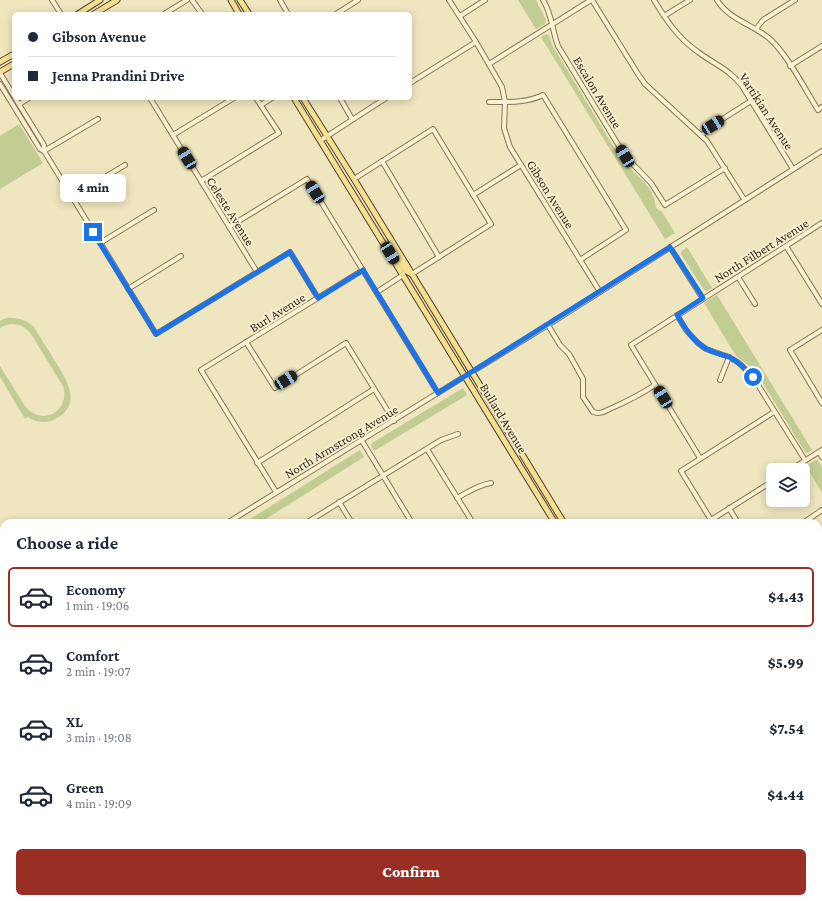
<!DOCTYPE html>
<html lang="en">
<head>
<meta charset="utf-8">
<style>
	:root { --surface:#fff; --page:#f2f2f3; --text:#1f2937; --muted:#747a83; --line:#e0e1e3; --accent:#982e24 }
	body { margin:0; font-family:"Crimson Pro",serif; background:var(--page); color:var(--text); height:100vh; display:flex; flex-direction:column; font-size:15px; white-space:nowrap }
	* { box-sizing:border-box; margin:0 }
	p { font-size:13px; color:var(--muted) }
	.icon { flex:none; width:22px; height:22px; fill:none; stroke:currentColor; stroke-width:2; stroke-linecap:round; stroke-linejoin:round }
	.map { position:relative; flex:1; overflow:hidden }
	.details { position:absolute; left:0px; top:519px; width:822px; height:384px; display:flex; flex-direction:column; background:var(--surface); border-radius:12px 12px 0 0; box-shadow:0 2px 10px #0003 }
	.details>* { flex:none }
	.top-card { position:absolute; left:12px; top:12px; width:400px; height:88px; border-radius:6px; box-shadow:0 2px 10px #0003; display:grid; align-content:center; height:88px; padding:0 16px; background:var(--surface) }
	.controls { position:absolute; left:766px; top:463px; display:grid; gap:8px }
	.controls a { display:grid; place-items:center; width:44px; height:44px; border-radius:6px; background:var(--surface); box-shadow:0 2px 10px #0003; font-size:20px }
	.end { position:absolute; width:18px; height:18px; margin:-9px; border:5px solid #1a73e8; background:#fff; box-shadow:0 0 0 2px #fff }
	.from { border-radius:50% }
	.bubble { position:absolute; height:28px; border-radius:6px; background:var(--surface); box-shadow:0 2px 10px #0003; font-size:13px; font-weight:800; line-height:28px; text-align:center }
	.car { position:absolute; width:12px; height:24px; margin:-12px -6px; border-radius:5px; box-shadow:0 0 3px 1px #0007; background:linear-gradient(#222 24%,#8ab4d8 0 40%,#222 0 76%,#8ab4d8 0 86%,#222 0) }
	.top-card b { display:flex; align-items:center; gap:14px; height:38px; font-size:15px }
	.top-card b+b { border-top:1px solid var(--line) }
	.top-card i { width:10px; height:10px; background:var(--text) }
	ul { padding:0; list-style:none }
	li { display:flex; align-items:center; gap:12px; height:60px; margin:0 8px 6px; padding:0 8px; border:2px solid transparent; border-radius:6px }
	li div { flex:1 }
	li b { display:block; font-size:15px }
	li em { font-style:normal; font-weight:800 }
	li.active { border-color:var(--accent) }
	li>.icon { width:36px; height:36px; stroke-width:1.5 }
	h2 { padding:0 16px; font-size:18px; line-height:48px }
	.action { display:flex; gap:8px; margin-top:auto; padding:8px 16px }
	.action a { flex:1; height:46px; border-radius:6px; background:var(--accent); color:#fff; font-size:16px; font-weight:800; line-height:46px; text-align:center }
	.map>svg:first-child { display:block }
	.green { fill:#c1cd92 }
	.lines { fill:none; stroke-linecap:round; stroke-linejoin:round }
	.minor-casing { stroke:#887556; stroke-width:6 }
	.major-casing { stroke:#55422b; stroke-width:7 }
	.minor { stroke:#faf1d1; stroke-width:4 }
	.major { stroke:#f4df93; stroke-width:5 }
	.route { stroke:#1a73e8; stroke-width:5 }
	.labels { text-anchor:middle; stroke-width:4; stroke-linejoin:round; paint-order:stroke }
	.street-label { font-size:13px; fill:#362b1b; stroke:#f6eece }
</style>
</head>
<body>
<div class="map">
<svg width="822" height="903" viewBox="0 0 822 903">
	<rect width="100%" height="100%" fill="#efe5be"/>
	<g class="green">
		<polygon points="518,0 536,0 546,20 545,24 536,29"/>
		<path d="M545,34L549,35L552,45L619,156C629,170 649,182 654,198C655,201 655,205 656,208L662,212L675,233L665,239L541,37Z"/>
		<polygon points="19,124 43,163 0,189 0,136"/>
		<polygon points="687,247 712,288 707,291 704,290 681,254 682,251"/>
		<polygon points="717,295 812,450 808,453 805,452 758,375 748,365 736,356 704,303"/>
		<path d="M6,318C17,317 26,320 34,327C40,337 46,347 52,356C63,375 85,402 57,418C48,424 37,423 28,417L25,419L0,377V366L25,406C41,427 71,412 63,386L31,334C23,323 11,321 0,328V321Z"/>
		<polygon points="463,388 467,395 374,451 371,446 372,443"/>
		<polygon points="360,450 364,457 261,522 259,523 244,523"/>
		<polygon points="815,460 818,460 822,467 822,493 806,466"/>
		<polygon points="818,776 822,782 822,903 808,903 806,899 818,899"/>
		<polygon points="0,795 4,802 4,826 0,828"/>
	</g>
	<g class="lines">
		<g class="minor-casing">
			<g id="minor">
				<polyline points="52,0 61,14"/>
				<polyline points="192,0 202,14"/>
				<polyline points="280,0 288,14"/>
				<polyline points="449,0 476,42 502,87 505,102 504,128 510,147 600,292"/>
				<path d="M543,0C552,14 552,30 558,46L625,156L651,183L665,205L725,168"/>
				<polyline points="592,0 638,74 645,84 707,141 744,199"/>
				<path d="M654,0C666,20 678,38 698,52C714,64 729,69 742,86L793,169"/>
				<path d="M717,0C729,20 755,25 771,40C788,56 805,89 818,110L822,107"/>
				<polyline points="164,14 187,0"/>
				<polyline points="336,14 358,0"/>
				<polyline points="460,16 485,0"/>
				<polyline points="664,16 690,0"/>
				<polyline points="756,29 763,20 795,0"/>
				<polyline points="489,64 591,0"/>
				<polyline points="790,66 822,46"/>
				<polyline points="0,73 14,96"/>
				<polyline points="410,83 476,42"/>
				<polyline points="0,84 40,149 44,151 156,334 290,252 318,298"/>
				<polyline points="15,98 44,145 44,151"/>
				<polyline points="150,98 257,272"/>
				<polyline points="340,98 352,119"/>
				<path d="M489,102C508,102 527,103 543,95L626,230L580,260"/>
				<polyline points="20,105 21,103 29,98"/>
				<polyline points="261,105 272,98"/>
				<polyline points="173,135 234,98"/>
				<polyline points="702,135 713,125 751,101"/>
				<polyline points="321,140 386,98"/>
				<polyline points="44,151 98,119"/>
				<polyline points="382,161 439,257"/>
				<polyline points="354,179 433,129 491,224 412,274"/>
				<polyline points="201,181 279,133 256,98"/>
				<polyline points="473,195 521,165"/>
				<polyline points="72,197 125,165"/>
				<polyline points="229,227 307,179 438,393"/>
				<polyline points="100,243 154,210"/>
				<polyline points="786,246 822,304"/>
				<polyline points="670,247 703,299"/>
				<polyline points="738,277 755,304"/>
				<polyline points="128,289 181,256"/>
				<polyline points="377,292 403,275"/>
				<polyline points="677,315 686,330 698,343 706,349 729,357 739,363 753,377 805,460"/>
				<path d="M548,325L560,345L569,354L583,379V397L593,412C602,415 606,410 614,407C630,400 641,394 655,385"/>
				<polyline points="822,330 790,350 822,403"/>
				<polyline points="246,342 275,388 346,343 394,421"/>
				<polyline points="720,380 729,357"/>
				<polyline points="362,441 412,523"/>
				<polyline points="427,449 473,523"/>
				<polyline points="819,452 822,457"/>
				<polyline points="700,458 631,345 822,223"/>
				<polyline points="257,463 374,389"/>
				<polyline points="790,470 822,450"/>
				<polyline points="773,481 711,520 681,471 774,412"/>
				<polyline points="276,492 201,370 363,270"/>
				<path d="M457,498C468,492 478,485 491,483"/>
				<polyline points="339,502 352,523"/>
				<polyline points="729,508 738,523"/>
				<polyline points="227,523 548,325 822,151"/>
				<polyline points="306,523 441,440 458,434"/>
				<polyline points="803,523 822,510"/>
				<polyline points="818,544 822,550"/>
				<polyline points="0,579 4,586"/>
				<polyline points="0,597 4,594"/>
				<polyline points="818,648 822,655"/>
				<polyline points="0,664 4,661"/>
				<polyline points="0,712 4,710"/>
				<polyline points="818,740 822,737"/>
				<polyline points="0,784 4,791"/>
				<polyline points="0,832 4,830"/>
				<polyline points="818,835 822,841"/>
				<polyline points="0,892 4,899"/>
				<polyline points="66,899 68,903"/>
				<polyline points="196,899 199,903"/>
				<polyline points="464,899 466,903"/>
				<polyline points="749,899 751,903"/>
				<polyline points="204,903 210,899"/>
				<polyline points="293,903 296,899"/>
				<polyline points="360,903 362,899"/>
				<polyline points="426,903 432,899"/>
				<polyline points="661,903 667,899"/>
			</g>
		</g>
		<g class="major-casing">
			<g id="major">
				<polyline points="231,0 239,14"/>
				<polyline points="240,0 249,14"/>
				<polyline points="78,14 100,0"/>
				<polyline points="94,14 117,0"/>
				<polyline points="0,62 14,54"/>
				<polyline points="0,72 14,64"/>
				<polyline points="294,98 555,523"/>
				<polyline points="303,98 354,179 564,523"/>
				<polyline points="394,253 406,271 412,274"/>
				<polyline points="818,751 822,748"/>
				<polyline points="818,761 822,759"/>
				<polyline points="787,899 790,903"/>
				<polyline points="797,899 799,903"/>
				<polyline points="577,903 583,899"/>
				<polyline points="593,903 599,899"/>
			</g>
		</g>
		<use href="#minor" class="minor"/>
		<use href="#major" class="major"/>
	</g>
	<g class="lines">
		<path class="route" d="M93,232L156,334L290,252L318,298L363,270L438,393L670,247L703,298L677,315C685,328 692,340 705,348C713,353 721,354 729,357C739,362 746,369 753,377"/>
	</g>
	<g class="labels">
		<g class="street-label">
			<text transform="translate(598 92) rotate(59)" y="5">Escalon Avenue</text>
			<text transform="translate(767 111) rotate(57)" y="5">Vartikian Avenue</text>
			<text transform="translate(551 194) rotate(58)" y="5">Gibson Avenue</text>
			<text transform="translate(231 211) rotate(58)" y="5">Celeste Avenue</text>
			<text transform="translate(761 250) rotate(-32)" y="5">North Filbert Avenue</text>
			<text transform="translate(277 312) rotate(-32)" y="5">Burl Avenue</text>
			<text transform="translate(504 418) rotate(59)" y="5">Bullard Avenue</text>
			<text transform="translate(341 441) rotate(-31)" y="5">North Armstrong Avenue</text>
		</g>
	</g>
</svg>
<div class="controls">
<a><svg class="icon" aria-label="layers" viewBox="0 0 24 24"><path d="M12 4l9 5-9 5-9-5zM3 14l9 5 9-5"/></svg></a>
</div>
<i class="end from" style="left:753px;top:377px"></i>
<i class="end" style="left:93px;top:232px"></i>
<div class="bubble" style="left:60px;top:174px;width:66px">4 min</div>
<i class="car" style="left:713px;top:125px;rotate:58deg"></i>
<i class="car" style="left:625px;top:156px;rotate:329deg"></i>
<i class="car" style="left:187px;top:158px;rotate:329deg"></i>
<i class="car" style="left:315px;top:192px;rotate:328deg"></i>
<i class="car" style="left:390px;top:253px;rotate:149deg"></i>
<i class="car" style="left:286px;top:380px;rotate:58deg"></i>
<i class="car" style="left:663px;top:397px;rotate:329deg"></i>
<div class="top-card">
<b><i class="from"></i>Gibson Avenue</b>
<b><i></i>Jenna Prandini Drive</b>
</div>
<section class="details">
<h2>Choose a ride</h2>
<ul>
<li class="active"><svg class="icon" aria-label="car" viewBox="0 0 24 24"><path d="M5 17H2v-5l4-1 3-4h7l3 4 3 1v5h-3M9 17h6M6 11h13"/><circle cx="7" cy="17" r="2"/><circle cx="17" cy="17" r="2"/></svg><div><b>Economy</b><p>1 min · 19:06</p></div><em>$4.43</em></li>
<li><svg class="icon" aria-label="car" viewBox="0 0 24 24"><path d="M5 17H2v-5l4-1 3-4h7l3 4 3 1v5h-3M9 17h6M6 11h13"/><circle cx="7" cy="17" r="2"/><circle cx="17" cy="17" r="2"/></svg><div><b>Comfort</b><p>2 min · 19:07</p></div><em>$5.99</em></li>
<li><svg class="icon" aria-label="car" viewBox="0 0 24 24"><path d="M5 17H2v-5l4-1 3-4h7l3 4 3 1v5h-3M9 17h6M6 11h13"/><circle cx="7" cy="17" r="2"/><circle cx="17" cy="17" r="2"/></svg><div><b>XL</b><p>3 min · 19:08</p></div><em>$7.54</em></li>
<li><svg class="icon" aria-label="car" viewBox="0 0 24 24"><path d="M5 17H2v-5l4-1 3-4h7l3 4 3 1v5h-3M9 17h6M6 11h13"/><circle cx="7" cy="17" r="2"/><circle cx="17" cy="17" r="2"/></svg><div><b>Green</b><p>4 min · 19:09</p></div><em>$4.44</em></li>
</ul>
<div class="action"><a>Confirm</a></div>
</section>
</div>
</body>
</html>
